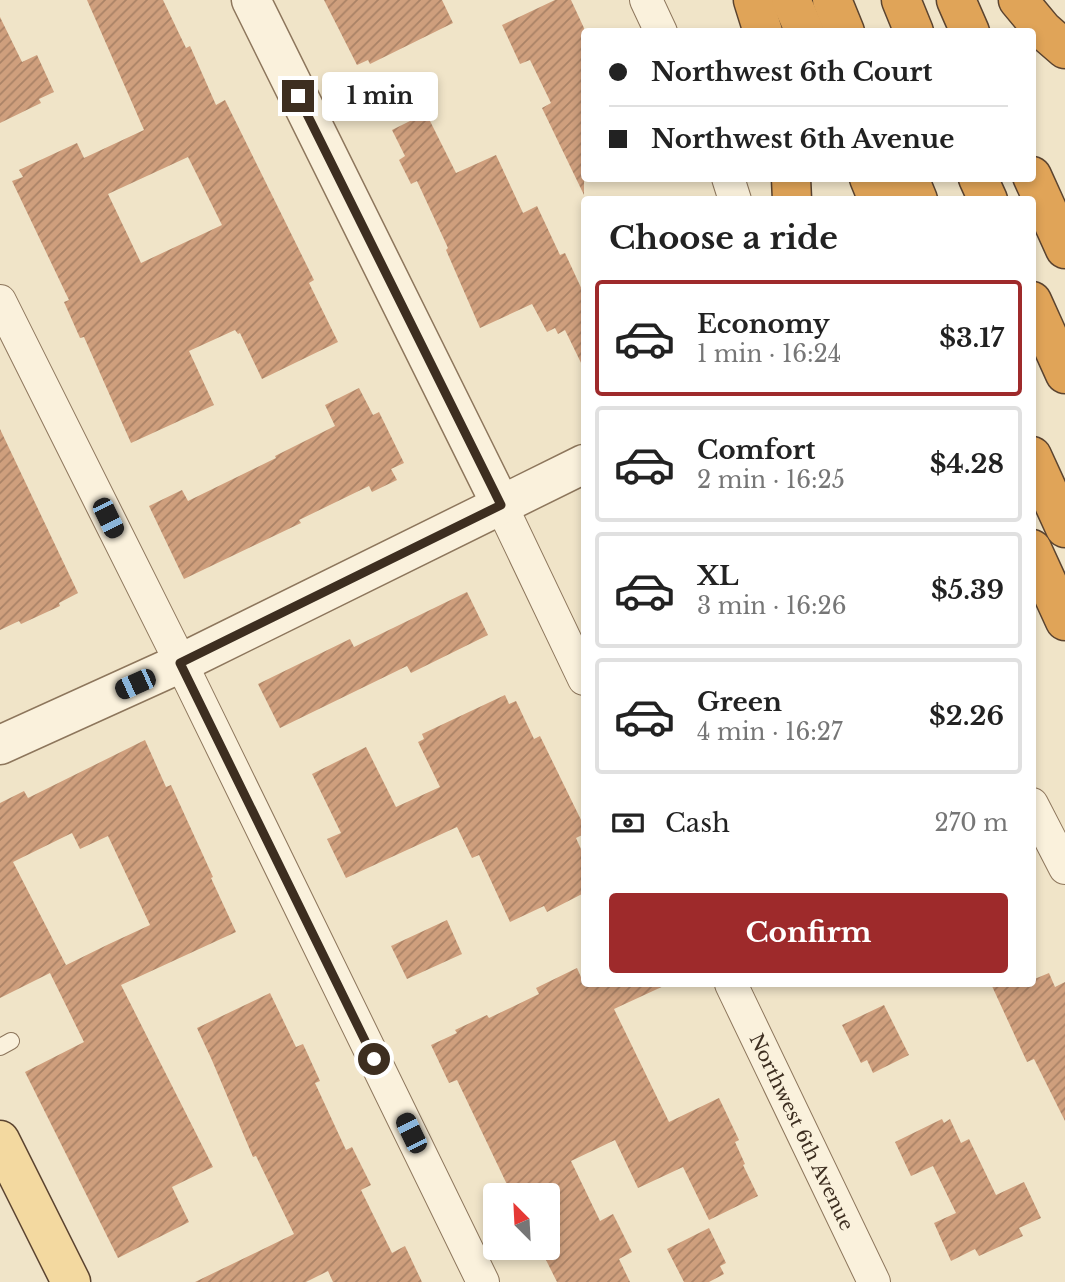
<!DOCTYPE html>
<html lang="en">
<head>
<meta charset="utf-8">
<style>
	:root { --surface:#fff; --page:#f2f2f2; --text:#222; --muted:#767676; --line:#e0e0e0; --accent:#9e2a2b }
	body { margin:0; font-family:"Libre Baskerville",serif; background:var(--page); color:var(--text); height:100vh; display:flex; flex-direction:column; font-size:26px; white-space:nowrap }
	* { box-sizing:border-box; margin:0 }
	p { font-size:23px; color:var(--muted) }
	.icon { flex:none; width:38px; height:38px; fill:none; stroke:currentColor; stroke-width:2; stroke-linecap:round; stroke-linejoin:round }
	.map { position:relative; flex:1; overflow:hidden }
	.side { position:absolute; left:581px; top:196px; width:455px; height:791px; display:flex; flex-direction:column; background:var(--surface); border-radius:7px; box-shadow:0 4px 10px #0003 }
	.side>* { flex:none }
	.banner { position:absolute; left:581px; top:28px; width:455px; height:154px; border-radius:7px; box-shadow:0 4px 10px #0003; display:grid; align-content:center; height:154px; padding:0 28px; background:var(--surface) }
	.needle { width:46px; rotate:336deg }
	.tools { position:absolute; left:483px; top:1183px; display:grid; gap:14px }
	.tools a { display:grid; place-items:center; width:77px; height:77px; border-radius:7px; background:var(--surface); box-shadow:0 4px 10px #0003; font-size:35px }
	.end { position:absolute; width:32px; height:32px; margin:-16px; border:9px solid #3d2e20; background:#fff; box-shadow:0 0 0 4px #fff }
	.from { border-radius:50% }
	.bubble { position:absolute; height:49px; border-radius:7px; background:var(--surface); box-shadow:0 4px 10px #0003; font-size:23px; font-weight:700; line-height:49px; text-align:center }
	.car { position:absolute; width:21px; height:42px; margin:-21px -10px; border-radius:9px; box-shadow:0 0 5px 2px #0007; background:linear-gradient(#222 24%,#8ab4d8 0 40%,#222 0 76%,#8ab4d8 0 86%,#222 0) }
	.banner b { display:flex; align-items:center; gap:24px; height:66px; font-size:26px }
	.banner b+b { border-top:2px solid var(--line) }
	.banner i { width:18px; height:18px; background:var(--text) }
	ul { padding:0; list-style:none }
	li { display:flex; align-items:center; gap:21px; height:116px; margin:0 14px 10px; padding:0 14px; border:4px solid var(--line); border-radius:7px }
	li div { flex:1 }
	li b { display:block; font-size:26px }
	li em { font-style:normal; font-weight:700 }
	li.selected { border-color:var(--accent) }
	li>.icon { width:63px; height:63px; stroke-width:1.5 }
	h2 { padding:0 28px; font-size:32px; line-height:84px }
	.pay { display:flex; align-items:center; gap:18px; height:77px; padding:0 28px; font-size:26px }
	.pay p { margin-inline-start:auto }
	.cta { display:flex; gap:14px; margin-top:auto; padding:14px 28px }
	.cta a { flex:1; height:80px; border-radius:7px; background:var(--accent); color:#fff; font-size:28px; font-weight:700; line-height:80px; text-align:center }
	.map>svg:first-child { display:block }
	.building { fill:url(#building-hatch); fill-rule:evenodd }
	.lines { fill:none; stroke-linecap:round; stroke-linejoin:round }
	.service-casing { stroke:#8d765c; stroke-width:18 }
	.minor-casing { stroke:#8d765c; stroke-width:34 }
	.tertiary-casing { stroke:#8d765c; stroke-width:41 }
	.primary-casing { stroke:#5b4430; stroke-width:41 }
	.motorway-casing { stroke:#5b4430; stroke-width:41 }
	.service { stroke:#faf1dc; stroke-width:16 }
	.minor { stroke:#faf1dc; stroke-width:32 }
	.tertiary { stroke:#faf1dc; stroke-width:38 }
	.primary { stroke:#f3d9a0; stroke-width:38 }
	.motorway { stroke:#e0a458; stroke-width:38 }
	.route { stroke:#3d2e20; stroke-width:9 }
	.labels { text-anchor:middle; stroke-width:5; stroke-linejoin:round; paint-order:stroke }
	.street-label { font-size:19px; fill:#3d2e20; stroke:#f7eed8 }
</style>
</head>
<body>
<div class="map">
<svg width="1065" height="1282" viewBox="0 0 1065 1282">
	<defs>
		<pattern id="building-hatch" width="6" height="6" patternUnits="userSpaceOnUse" patternTransform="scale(1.75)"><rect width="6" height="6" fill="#cf9f7d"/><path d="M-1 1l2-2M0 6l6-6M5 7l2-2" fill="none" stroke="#a98266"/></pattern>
	</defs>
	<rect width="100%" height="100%" fill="#f0e4c8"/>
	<g class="building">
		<path d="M87,0H163L186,48L190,46L216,105L225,100L314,280L309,283L338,342L262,379L240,333L238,334L235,330L189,351L214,405L131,443L84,337L80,338L64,302L69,300L12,181L23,177L19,170L77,143L84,158L144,130ZM188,157L222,225L141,263L108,194Z"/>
		<polygon points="324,0 442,0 453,23 370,64 368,60 357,65"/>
		<polygon points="555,0 571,0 584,28 584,195 542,108 551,103 530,60 520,64 502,25"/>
		<polygon points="0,17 22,62 37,55 54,92 39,99 41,103 0,123"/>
		<polygon points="426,113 456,173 496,155 523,213 537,206 560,255 565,253 584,294 584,369 565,330 558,334 555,328 547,332 532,304 480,328 446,250 448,248 417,181 411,184 399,160 405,156 392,130"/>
		<polygon points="359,388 373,415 379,412 404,463 391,469 397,480 372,492 369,486 299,520 301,523 184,579 149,506 182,490 188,501 276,458 275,456 335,426 325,405"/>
		<polygon points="0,429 78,593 59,603 60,606 21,624 19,621 0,630"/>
		<polygon points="467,592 488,635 411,673 407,666 280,728 258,684 350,639 354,647"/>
		<polygon points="505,695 509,704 516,701 534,739 540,736 584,826 584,834 576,838 584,856 584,893 547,912 544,906 510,922 479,855 472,858 457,827 346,878 327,839 341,833 312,774 366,747 396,807 440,787 418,742 424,739 422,734"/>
		<polygon points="145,740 166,787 171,785 213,877 211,878 236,932 121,985 213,1167 172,1187 189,1222 118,1258 25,1072 84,1042 50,973 109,944 150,925 108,836 80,849 72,833 13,862 66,965 0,998 0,803 24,791 28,798"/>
		<polygon points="447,920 462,954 407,979 391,946"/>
		<polygon points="577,968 584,984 668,984 614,1009 669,1122 719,1098 739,1140 735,1142 745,1164 743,1165 758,1196 709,1220 683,1167 638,1188 615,1140 571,1161 600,1221 613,1214 632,1252 619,1259 630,1282 557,1282 541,1250 548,1248 548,1195 512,1195 457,1080 449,1083 431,1045 457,1033 455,1030 487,1015 489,1018 539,994 536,988"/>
		<polygon points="1049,973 1055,987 1065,982 1065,1121 1034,1059 1027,1062 991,984 1032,984 1032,980"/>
		<polygon points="270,993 296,1047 303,1044 320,1081 315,1083 346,1150 352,1147 371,1185 361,1190 392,1253 405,1246 422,1282 333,1282 328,1271 306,1282 195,1282 294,1234 256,1156 253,1157 211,1058 197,1028"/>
		<polygon points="884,1005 909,1055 873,1073 867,1060 861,1063 842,1025"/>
		<polygon points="942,1119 944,1123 950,1119 961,1143 969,1139 996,1195 1024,1182 1041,1218 1019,1228 1023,1236 979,1256 975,1249 951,1261 934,1223 956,1213 933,1166 911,1176 895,1142"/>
		<polygon points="709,1228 726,1263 720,1266 724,1274 709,1282 684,1282 667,1249"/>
	</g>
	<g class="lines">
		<g class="service-casing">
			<polyline id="service" points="0,1047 11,1041"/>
		</g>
		<g class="minor-casing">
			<g id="minor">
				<polyline points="646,0 661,32"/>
				<polyline points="728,178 735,200"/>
				<polyline points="0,301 181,663 483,1282"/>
				<polyline points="501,505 584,679"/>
				<polyline points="1032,804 1065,868"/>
				<path id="s1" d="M731,984L874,1282"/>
			</g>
		</g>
		<g class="tertiary-casing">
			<g id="tertiary">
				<polyline points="251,0 501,505"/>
				<polyline points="0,745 181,663 584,464"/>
			</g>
		</g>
		<g class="primary-casing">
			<polyline id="primary" points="0,1140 71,1282"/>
		</g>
		<g class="motorway-casing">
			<g id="motorway">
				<polyline points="753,0 763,32"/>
				<polyline points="791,0 805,32"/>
				<polyline points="832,0 845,32"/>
				<polyline points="901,0 914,32"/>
				<polyline points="956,0 970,32"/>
				<polyline points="1018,0 1043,30 1065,49"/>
				<polyline points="1032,176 1065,249"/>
				<polyline points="791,178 792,200"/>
				<polyline points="869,178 878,200"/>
				<polyline points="909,178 918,200"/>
				<polyline points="978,178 988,200"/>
				<polyline points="1032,301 1065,374"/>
				<polyline points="1032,456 1065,528"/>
				<polyline points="1032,549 1065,621"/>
			</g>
		</g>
		<use href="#service" class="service"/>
		<use href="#minor" class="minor"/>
		<use href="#tertiary" class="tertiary"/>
		<use href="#primary" class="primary"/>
		<use href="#motorway" class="motorway"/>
	</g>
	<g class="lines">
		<polyline class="route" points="298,96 501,505 180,663 374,1059"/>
	</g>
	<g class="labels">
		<g class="street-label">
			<text dy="7" stroke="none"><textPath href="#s1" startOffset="164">Northwest 6th Avenue</textPath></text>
		</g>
	</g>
</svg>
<div class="tools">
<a><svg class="needle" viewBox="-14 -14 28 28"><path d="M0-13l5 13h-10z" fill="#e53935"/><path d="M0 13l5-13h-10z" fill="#767676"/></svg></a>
</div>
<i class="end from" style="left:374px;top:1059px"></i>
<i class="end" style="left:298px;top:96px"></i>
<div class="bubble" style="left:322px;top:72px;width:116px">1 min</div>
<i class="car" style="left:108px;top:518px;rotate:154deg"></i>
<i class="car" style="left:135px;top:684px;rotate:246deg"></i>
<i class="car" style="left:411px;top:1133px;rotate:334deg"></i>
<div class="banner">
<b><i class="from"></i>Northwest 6th Court</b>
<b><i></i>Northwest 6th Avenue</b>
</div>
<section class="side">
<h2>Choose a ride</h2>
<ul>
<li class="selected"><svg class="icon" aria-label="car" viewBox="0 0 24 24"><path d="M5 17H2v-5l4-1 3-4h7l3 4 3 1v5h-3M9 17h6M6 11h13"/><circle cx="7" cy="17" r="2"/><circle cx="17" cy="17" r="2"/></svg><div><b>Economy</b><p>1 min · 16:24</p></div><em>$3.17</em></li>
<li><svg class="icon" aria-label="car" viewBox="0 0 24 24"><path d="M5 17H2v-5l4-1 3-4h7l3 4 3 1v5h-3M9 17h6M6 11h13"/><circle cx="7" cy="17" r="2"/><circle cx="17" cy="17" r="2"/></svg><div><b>Comfort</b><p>2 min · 16:25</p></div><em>$4.28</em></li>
<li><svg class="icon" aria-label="car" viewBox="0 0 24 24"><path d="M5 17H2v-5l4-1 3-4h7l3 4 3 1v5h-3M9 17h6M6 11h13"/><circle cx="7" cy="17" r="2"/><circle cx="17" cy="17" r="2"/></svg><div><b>XL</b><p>3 min · 16:26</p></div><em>$5.39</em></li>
<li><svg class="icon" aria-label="car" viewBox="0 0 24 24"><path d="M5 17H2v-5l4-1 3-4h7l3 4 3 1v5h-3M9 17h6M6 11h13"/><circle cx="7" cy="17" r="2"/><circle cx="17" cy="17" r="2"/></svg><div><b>Green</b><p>4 min · 16:27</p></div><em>$2.26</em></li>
</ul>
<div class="pay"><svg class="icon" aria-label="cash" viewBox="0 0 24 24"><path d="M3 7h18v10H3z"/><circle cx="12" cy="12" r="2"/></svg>Cash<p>270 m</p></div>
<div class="cta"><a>Confirm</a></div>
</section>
</div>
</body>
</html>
